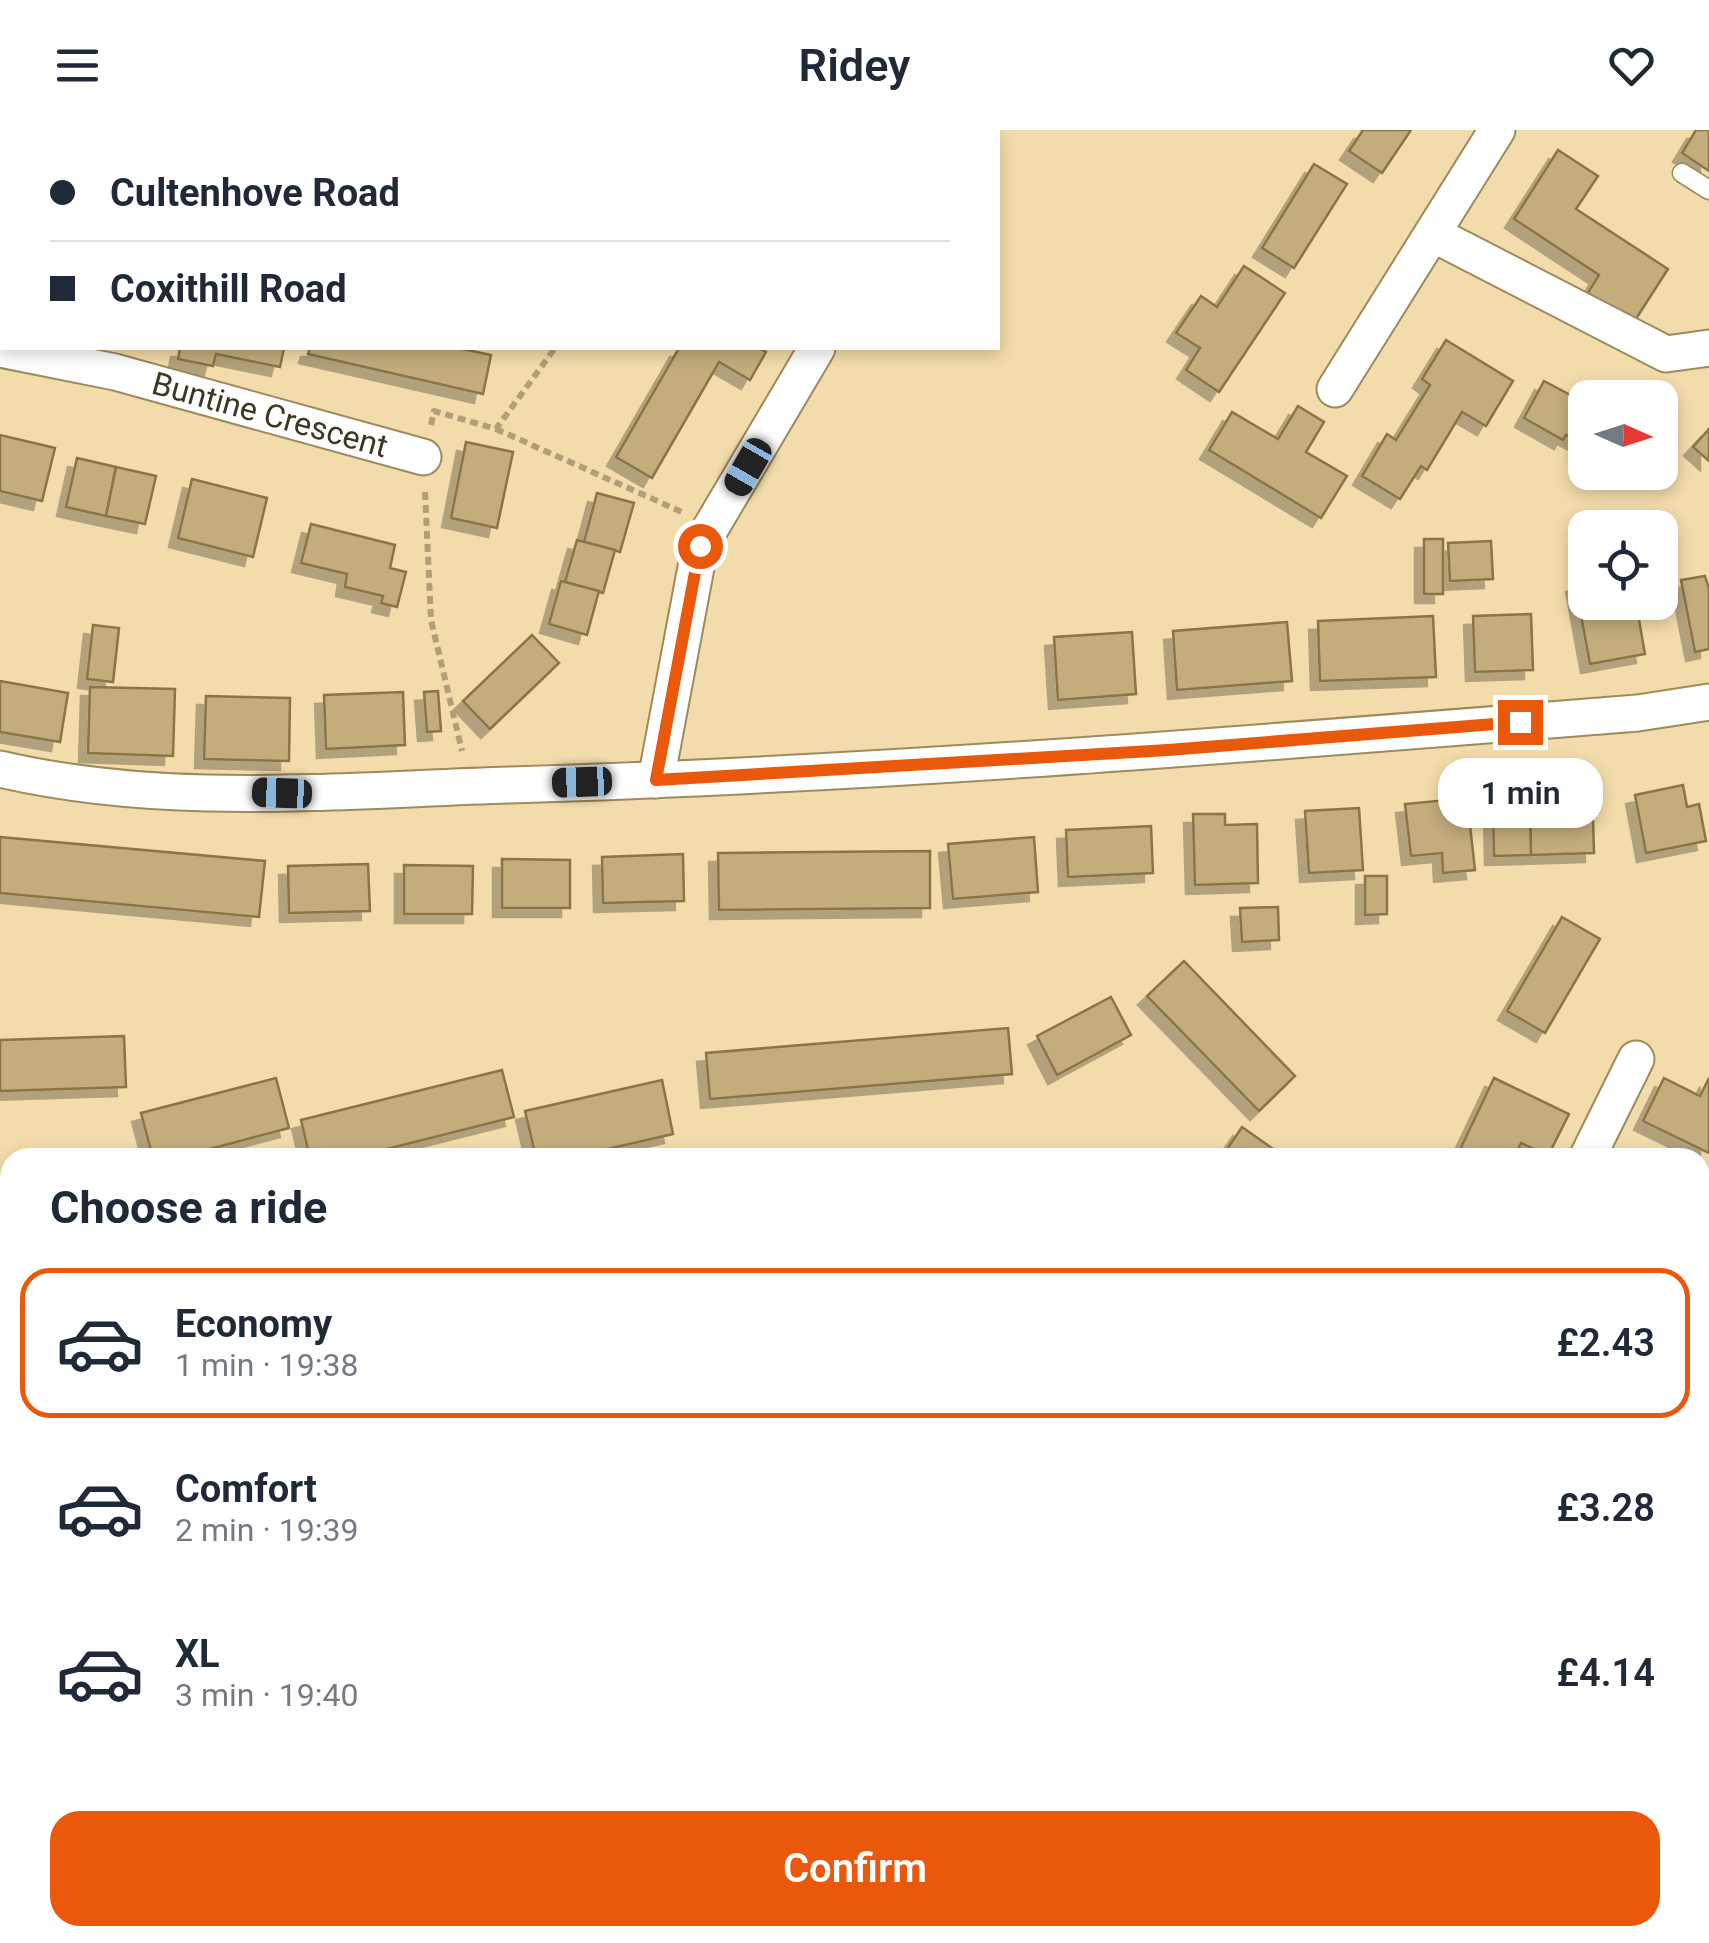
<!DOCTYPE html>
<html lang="en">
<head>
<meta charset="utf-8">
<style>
	:root { --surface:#fff; --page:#f2f2f3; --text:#1f2937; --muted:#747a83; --line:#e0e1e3; --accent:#ea580c }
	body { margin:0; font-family:Roboto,sans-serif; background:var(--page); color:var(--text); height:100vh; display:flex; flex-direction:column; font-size:38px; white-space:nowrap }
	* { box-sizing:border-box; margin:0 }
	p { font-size:32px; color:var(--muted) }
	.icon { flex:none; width:55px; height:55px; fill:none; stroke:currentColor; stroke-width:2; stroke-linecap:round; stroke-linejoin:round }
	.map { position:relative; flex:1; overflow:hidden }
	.details { position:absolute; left:0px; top:1018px; width:1710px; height:798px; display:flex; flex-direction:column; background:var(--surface); border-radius:30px 30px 0 0; box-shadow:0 5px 15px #0003 }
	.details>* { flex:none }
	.banner { position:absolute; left:0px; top:0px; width:1000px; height:220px; box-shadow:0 5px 15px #0003; display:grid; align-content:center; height:220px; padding:0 50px; background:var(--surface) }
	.needle { width:65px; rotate:93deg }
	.tools { position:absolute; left:1568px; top:250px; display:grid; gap:20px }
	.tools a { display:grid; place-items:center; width:110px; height:110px; border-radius:20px; background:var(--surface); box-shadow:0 5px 15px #0003; font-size:50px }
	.end { position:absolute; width:45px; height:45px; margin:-22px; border:12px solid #ea580c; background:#fff; box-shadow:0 0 0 5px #fff }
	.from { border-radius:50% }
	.bubble { position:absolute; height:70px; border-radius:30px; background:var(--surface); box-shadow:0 5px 15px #0003; font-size:32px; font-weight:600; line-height:70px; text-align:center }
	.car { position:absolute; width:30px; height:60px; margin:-30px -15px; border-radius:12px; box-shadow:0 0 8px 2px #0007; background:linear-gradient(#222 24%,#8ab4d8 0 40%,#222 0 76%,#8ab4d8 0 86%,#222 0) }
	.banner b { display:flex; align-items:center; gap:35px; height:95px; font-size:38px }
	.banner b+b { border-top:2px solid var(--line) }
	.banner i { width:25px; height:25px; background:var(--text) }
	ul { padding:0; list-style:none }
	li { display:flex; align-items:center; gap:30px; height:150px; margin:0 20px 15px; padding:0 30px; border:5px solid transparent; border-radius:30px }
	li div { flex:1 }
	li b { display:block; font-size:38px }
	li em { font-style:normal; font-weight:600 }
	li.active { border-color:var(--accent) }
	li>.icon { width:90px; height:90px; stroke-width:1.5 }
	h2 { padding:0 50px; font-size:45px; line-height:120px }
	.cta { display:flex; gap:20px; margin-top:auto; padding:20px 50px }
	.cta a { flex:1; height:115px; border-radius:30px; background:var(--accent); color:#fff; font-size:40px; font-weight:600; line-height:115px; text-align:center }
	header { display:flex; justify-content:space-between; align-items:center; height:130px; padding:0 50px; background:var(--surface); font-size:45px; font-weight:600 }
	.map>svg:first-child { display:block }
	.green { fill:#ecada6 }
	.building { fill:#c3ad7d; stroke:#8a7547; stroke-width:2.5; filter:url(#shadow) }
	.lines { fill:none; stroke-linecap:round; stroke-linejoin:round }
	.lane-casing { stroke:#9f8a5b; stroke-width:21 }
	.street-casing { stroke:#9f8a5b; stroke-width:39 }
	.secondary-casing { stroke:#9f8a5b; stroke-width:56 }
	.path { stroke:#b19f79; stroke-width:6; stroke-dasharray:8 5; stroke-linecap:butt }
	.lane { stroke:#fff; stroke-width:18 }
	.street { stroke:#fff; stroke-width:35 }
	.secondary { stroke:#e6dcc7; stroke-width:52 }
	.route { stroke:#ea580c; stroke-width:12 }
	.labels { text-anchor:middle; stroke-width:10; stroke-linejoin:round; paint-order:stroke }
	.street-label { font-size:32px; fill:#3f3622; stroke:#fff }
</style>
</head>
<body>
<header><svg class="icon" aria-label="menu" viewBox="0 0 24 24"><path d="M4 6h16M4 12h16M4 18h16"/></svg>Ridey<svg class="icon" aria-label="heart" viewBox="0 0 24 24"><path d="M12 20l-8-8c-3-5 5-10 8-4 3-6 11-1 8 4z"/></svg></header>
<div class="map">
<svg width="1709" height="1813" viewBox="0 0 1709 1813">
	<defs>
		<filter id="shadow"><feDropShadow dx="-9" dy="9" stdDeviation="0" flood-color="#0004"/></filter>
	</defs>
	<rect width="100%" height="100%" fill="#f3dcab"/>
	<polygon class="green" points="0,1088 10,1090 10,1690 0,1696"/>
	<g class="building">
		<polygon points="0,0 95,0 2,2 2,28"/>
		<rect x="251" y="0" width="346" height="2"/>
		<polygon points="1363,0 1411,0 1382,43 1349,21"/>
		<polygon points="1696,0 1709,0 1709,41 1682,23"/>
		<polygon points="1558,20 1598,46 1576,79 1668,139 1632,195 1586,166 1599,145 1514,89"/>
		<polygon points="1314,34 1347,54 1294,138 1262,118"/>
		<polygon points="1244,136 1285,163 1219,262 1186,240 1200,218 1176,203 1201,166 1217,177"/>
		<polygon points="1446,210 1513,251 1486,296 1462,282 1427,340 1421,336 1400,369 1362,346 1387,304 1396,310 1430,255 1422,249"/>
		<polygon points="180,218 284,218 280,237 216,224 213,236 178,229"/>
		<polygon points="310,218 458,218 491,225 483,264 308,224"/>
		<polygon points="679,218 759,218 766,222 750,250 719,232 652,348 616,327"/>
		<polygon points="1544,251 1582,271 1586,265 1591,268 1585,268 1585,315 1566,305 1563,310 1524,288"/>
		<polygon points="1298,276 1324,292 1306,322 1347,346 1321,388 1209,320 1232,282 1278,309"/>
		<polygon points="1660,295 1672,301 1660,324"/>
		<polygon points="1709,299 1709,331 1693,317"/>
		<polygon points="0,305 55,318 42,371 0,361"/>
		<polygon points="466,312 513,322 497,398 451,388"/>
		<polygon points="77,328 116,337 106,386 66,377"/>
		<polygon points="116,337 156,346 145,394 106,386"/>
		<polygon points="192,349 267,368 253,427 178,408"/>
		<polygon points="597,363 634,373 620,422 584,412"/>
		<polygon points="311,394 395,415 390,438 406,442 397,477 381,473 383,466 345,457 347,444 301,433"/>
		<rect x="1424" y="409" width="19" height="55"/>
		<polygon points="577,410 615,420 603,463 565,452"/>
		<polygon points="1491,411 1493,449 1450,451 1448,413"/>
		<polygon points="1705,446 1709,459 1709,519 1695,522 1681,450"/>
		<polygon points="561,451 599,461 587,505 549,494"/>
		<polygon points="1585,451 1585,472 1602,472 1603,479 1636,473 1645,524 1590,534 1575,453"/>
		<polygon points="1531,484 1533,540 1475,542 1473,486"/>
		<polygon points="1433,486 1436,547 1320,551 1318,491"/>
		<polygon points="1287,492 1292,551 1177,560 1173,501"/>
		<polygon points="93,495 119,498 113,552 87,549"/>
		<polygon points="1132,502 1136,564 1058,570 1054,507"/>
		<polygon points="532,505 559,533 490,599 463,571"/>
		<polygon points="0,551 68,563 60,612 0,602"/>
		<polygon points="90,557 175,559 173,626 88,623"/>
		<polygon points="438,561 441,601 427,602 424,562"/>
		<polygon points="403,562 405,615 326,619 324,565"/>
		<polygon points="206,566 290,568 289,631 204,629"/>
		<polygon points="1683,655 1687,677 1699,674 1706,711 1646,723 1635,665"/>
		<polygon points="1467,668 1475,740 1443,743 1442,723 1411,726 1405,674"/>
		<polygon points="1566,675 1567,690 1593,689 1594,723 1531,725 1530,676"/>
		<polygon points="1530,676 1531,725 1494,726 1493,677"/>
		<polygon points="1359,678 1363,740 1309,743 1305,681"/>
		<polygon points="1193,684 1225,684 1225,695 1257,694 1258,753 1195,755"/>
		<polygon points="1151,696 1153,743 1068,747 1066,700"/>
		<polygon points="0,707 265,731 259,787 0,763"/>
		<polygon points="1034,707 1038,762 953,769 948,714"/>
		<polygon points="930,721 930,778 719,780 718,723"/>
		<polygon points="683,724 684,771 603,773 602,727"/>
		<polygon points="502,729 570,730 570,778 502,778"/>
		<polygon points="368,734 370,781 289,783 288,736"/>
		<polygon points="404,735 473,736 472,784 404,784"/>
		<polygon points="1365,746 1387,746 1387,784 1365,785"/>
		<polygon points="1278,777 1279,810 1242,812 1240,778"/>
		<polygon points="1562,787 1600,809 1545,903 1507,881"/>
		<polygon points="1184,831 1295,946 1259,981 1147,866"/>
		<polygon points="1111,867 1131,905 1057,945 1037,906"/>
		<polygon points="1008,898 1012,944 710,969 706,923"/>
		<polygon points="124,906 126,957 0,961 0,910"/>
		<polygon points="502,940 514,987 351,1028 310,1028 301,990"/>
		<polygon points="276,948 289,998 176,1028 153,1028 141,983"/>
		<polygon points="1494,948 1569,984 1548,1026 1521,1013 1514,1028 1456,1028"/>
		<polygon points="1664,948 1700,966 1709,948 1709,1023 1643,991"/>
		<polygon points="662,950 673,1004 568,1028 536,1028 525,981"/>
		<polygon points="1242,997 1279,1023 1276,1028 1221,1028"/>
		<polygon points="111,1805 141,1805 122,1813 114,1813"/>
		<polygon points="552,1805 661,1805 663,1813 553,1813"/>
		<polygon points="946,1805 1032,1805 1014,1813 949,1813"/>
	</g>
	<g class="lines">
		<g class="lane-casing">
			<polyline id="lane" points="1682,43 1709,60"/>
		</g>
		<g class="street-casing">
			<g id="street">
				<polyline points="611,0 611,2"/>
				<polyline points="165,2 166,0"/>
				<polyline points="941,2 942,0"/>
				<polyline points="1435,105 1666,224 1709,218"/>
				<path id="s1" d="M0,219L115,242L423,327"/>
				<polyline points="1335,259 1497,0"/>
				<path d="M0,639C167,678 341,660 510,655C886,644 1262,613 1638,583L1709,572"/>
				<polyline points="656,650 700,416 817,218"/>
				<polyline points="1587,1028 1636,929"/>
				<polyline points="1700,1065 1709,1069"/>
				<polyline points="0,1066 10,1067"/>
				<polyline points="1337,1805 1340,1813"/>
				<polyline points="1113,1813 1130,1805"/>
			</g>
		</g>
		<g class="secondary-casing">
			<g id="secondary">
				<polyline points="1700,1163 1709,1144"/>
				<polyline points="1700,1661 1709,1659"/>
				<polyline points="0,1756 10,1744"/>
			</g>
		</g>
		<g class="path">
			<polyline points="431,295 434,281 496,299 555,218"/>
			<polyline points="496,299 682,382"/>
			<polyline points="425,362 431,490 462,621"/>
			<polyline points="1706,1396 1709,1414"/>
		</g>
		<use href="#lane" class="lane"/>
		<use href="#street" class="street"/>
		<use href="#secondary" class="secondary"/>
	</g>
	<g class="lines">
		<polyline class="route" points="700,416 656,650 1168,620 1520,592"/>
	</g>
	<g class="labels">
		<g class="street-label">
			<text dy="11" stroke="none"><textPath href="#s1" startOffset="278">Buntine Crescent</textPath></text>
		</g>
	</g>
</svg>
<div class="tools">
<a><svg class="needle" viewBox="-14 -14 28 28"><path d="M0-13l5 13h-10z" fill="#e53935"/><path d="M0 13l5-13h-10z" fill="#747a83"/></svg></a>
<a><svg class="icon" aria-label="locate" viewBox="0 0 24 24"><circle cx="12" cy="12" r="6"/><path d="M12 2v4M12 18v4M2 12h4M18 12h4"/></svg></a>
</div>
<i class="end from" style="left:700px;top:416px"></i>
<i class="end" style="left:1520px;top:592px"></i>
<div class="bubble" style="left:1438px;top:628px;width:165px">1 min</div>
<i class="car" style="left:748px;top:337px;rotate:210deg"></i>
<i class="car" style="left:582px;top:652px;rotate:268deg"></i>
<i class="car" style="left:282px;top:663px;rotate:272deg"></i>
<div class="banner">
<b><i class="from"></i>Cultenhove Road</b>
<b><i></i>Coxithill Road</b>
</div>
<section class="details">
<h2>Choose a ride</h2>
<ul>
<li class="active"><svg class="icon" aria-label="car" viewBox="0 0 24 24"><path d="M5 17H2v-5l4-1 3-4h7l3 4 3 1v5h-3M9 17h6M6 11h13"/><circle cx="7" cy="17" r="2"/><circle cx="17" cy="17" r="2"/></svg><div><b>Economy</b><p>1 min · 19:38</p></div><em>£2.43</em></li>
<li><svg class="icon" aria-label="car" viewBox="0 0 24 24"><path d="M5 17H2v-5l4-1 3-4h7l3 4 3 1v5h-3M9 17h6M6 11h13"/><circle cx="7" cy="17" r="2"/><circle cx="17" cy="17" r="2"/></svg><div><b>Comfort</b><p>2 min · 19:39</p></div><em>£3.28</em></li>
<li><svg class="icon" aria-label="car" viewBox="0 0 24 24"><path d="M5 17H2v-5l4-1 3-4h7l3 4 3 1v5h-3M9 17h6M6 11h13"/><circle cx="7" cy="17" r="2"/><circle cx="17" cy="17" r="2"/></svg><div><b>XL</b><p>3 min · 19:40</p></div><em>£4.14</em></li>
</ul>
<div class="cta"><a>Confirm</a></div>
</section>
</div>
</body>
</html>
